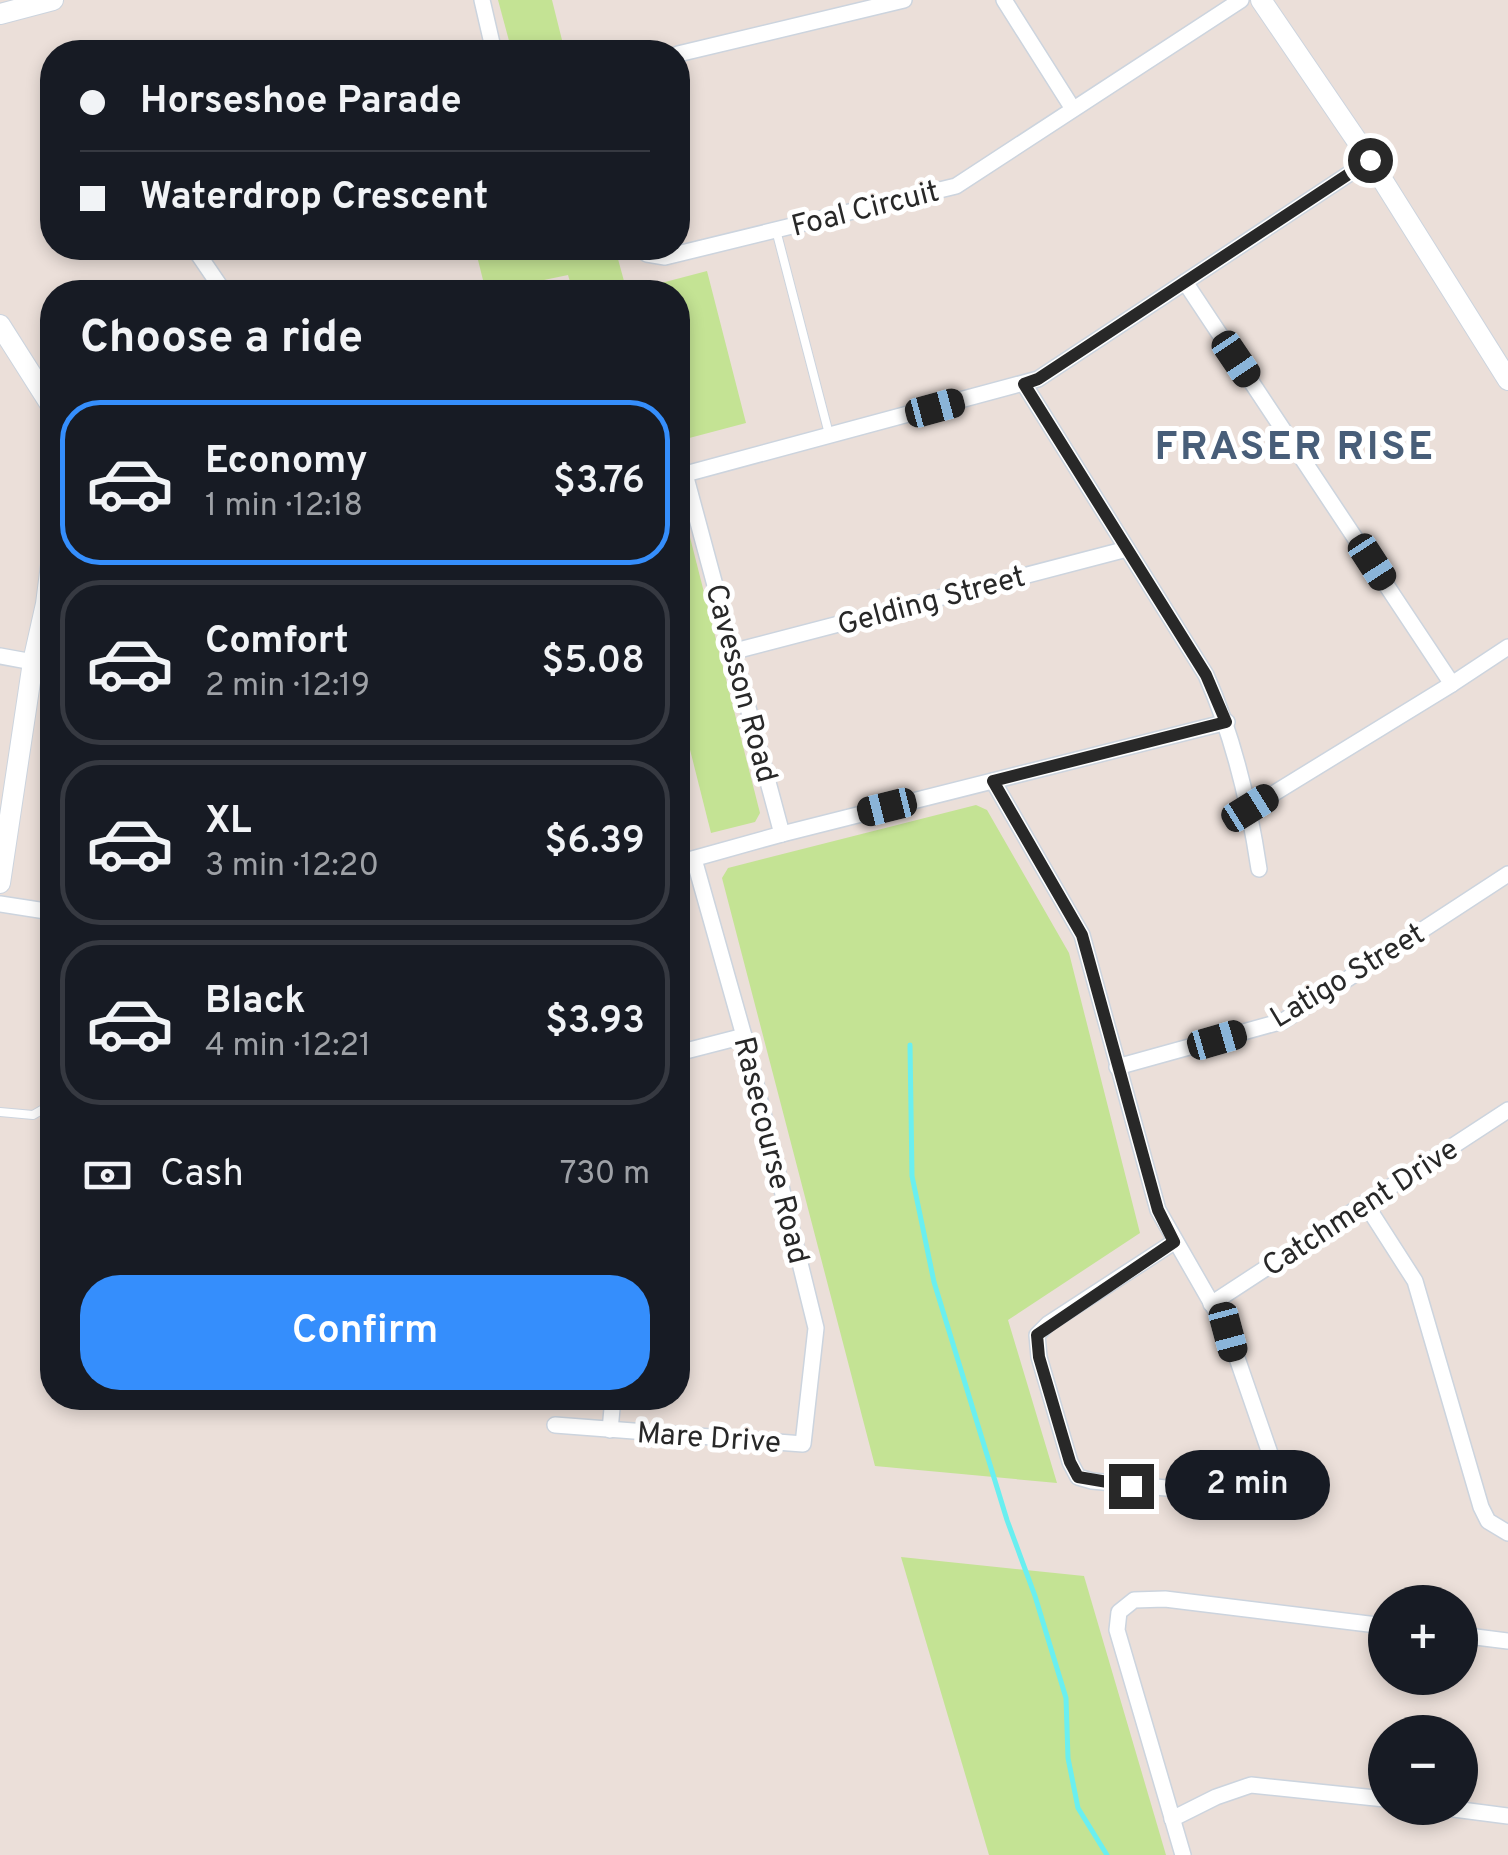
<!DOCTYPE html>
<html lang="en">
<head>
<meta charset="utf-8">
<style>
	:root { --surface:#171b24; --page:#242831; --text:#f1f3f6; --muted:#9ea1a6; --line:#363941; --accent:#358efc }
	body { margin:0; font-family:Overpass,sans-serif; background:var(--page); color:var(--text); height:100vh; display:flex; flex-direction:column; font-size:38px; white-space:nowrap }
	* { box-sizing:border-box; margin:0 }
	p { font-size:32px; color:var(--muted) }
	.icon { flex:none; width:55px; height:55px; fill:none; stroke:currentColor; stroke-width:2; stroke-linecap:round; stroke-linejoin:round }
	.map { position:relative; flex:1; overflow:hidden }
	.panel { position:absolute; left:40px; top:280px; width:650px; height:1130px; display:flex; flex-direction:column; background:var(--surface); border-radius:40px; box-shadow:0 5px 15px #0003 }
	.panel>* { flex:none }
	.hud { position:absolute; left:40px; top:40px; width:650px; height:220px; border-radius:40px; box-shadow:0 5px 15px #0003; display:grid; align-content:center; height:220px; padding:0 40px; background:var(--surface) }
	.fabs { position:absolute; left:1368px; top:1585px; display:grid; gap:20px }
	.fabs a { display:grid; place-items:center; width:110px; height:110px; border-radius:50%; background:var(--surface); box-shadow:0 5px 15px #0003; font-size:50px }
	.end { position:absolute; width:45px; height:45px; margin:-22px; border:12px solid #282828; background:#fff; box-shadow:0 0 0 5px #fff }
	.from { border-radius:50% }
	.bubble { position:absolute; height:70px; border-radius:35px; background:var(--surface); box-shadow:0 5px 15px #0003; font-size:32px; font-weight:600; line-height:70px; text-align:center }
	.car { position:absolute; width:30px; height:60px; margin:-30px -15px; border-radius:12px; box-shadow:0 0 8px 2px #0007; background:linear-gradient(#222 24%,#8ab4d8 0 40%,#222 0 76%,#8ab4d8 0 86%,#222 0) }
	.hud b { display:flex; align-items:center; gap:35px; height:95px; font-size:38px }
	.hud b+b { border-top:2px solid var(--line) }
	.hud i { width:25px; height:25px; background:var(--text) }
	ul { padding:0; list-style:none }
	li { display:flex; align-items:center; gap:30px; height:165px; margin:0 20px 15px; padding:0 20px; border:5px solid var(--line); border-radius:40px }
	li div { flex:1 }
	li b { display:block; font-size:38px }
	li em { font-style:normal; font-weight:600 }
	li.selected { border-color:var(--accent) }
	li>.icon { width:90px; height:90px; stroke-width:1.5 }
	h2 { padding:0 40px; font-size:45px; line-height:120px }
	.pay { display:flex; align-items:center; gap:25px; height:110px; padding:0 40px; font-size:38px }
	.pay p { margin-inline-start:auto }
	.primary-button { display:flex; gap:20px; margin-top:auto; padding:20px 40px }
	.primary-button a { flex:1; height:115px; border-radius:40px; background:var(--accent); color:#fff; font-size:40px; font-weight:600; line-height:115px; text-align:center }
	.map>svg:first-child { display:block }
	.green { fill:#c4e394 }
	.lines { fill:none; stroke-linecap:round; stroke-linejoin:round }
	.stream { stroke:#6aeff0; stroke-width:5 }
	.service-casing { stroke:#ccd4de; stroke-width:10 }
	.minor-casing { stroke:#ccd4de; stroke-width:18 }
	.tertiary-casing { stroke:#ccd4de; stroke-width:22 }
	.service { stroke:#fff; stroke-width:8 }
	.minor { stroke:#fff; stroke-width:15 }
	.tertiary { stroke:#fff; stroke-width:20 }
	.route { stroke:#282828; stroke-width:12 }
	.labels { text-anchor:middle; stroke-width:10; stroke-linejoin:round; paint-order:stroke }
	.street-label { font-size:30px; fill:#282828; stroke:#fff }
	.district-label { font-size:40px; font-weight:bold; letter-spacing:2.5px; fill:#485e79; stroke:#fff }
</style>
</head>
<body>
<div class="map">
<svg width="1508" height="1855" viewBox="0 0 1508 1855">
	<rect width="100%" height="100%" fill="#ebdfd9"/>
	<g class="green">
		<polygon points="498,0 552,0 565,52 512,52"/>
		<polygon points="475,248 615,248 627,292 707,271 746,423 678,441 678,292 573,292 568,275 486,292"/>
		<polygon points="678,490 760,813 755,822 711,833 678,702"/>
		<polygon points="976,805 987,810 1069,953 1140,1233 1008,1320 1057,1483 875,1466 722,878 728,868"/>
		<polygon points="901,1557 1084,1576 1166,1855 989,1855"/>
	</g>
	<g class="lines">
		<polyline class="stream" points="910,1045 912,1176 934,1282 1007,1520 1035,1596 1066,1698 1068,1758 1078,1808 1107,1855"/>
		<g class="service-casing">
			<g id="service">
				<polyline points="776,230 829,434"/>
				<polyline points="0,1112 33,1115 52,1104"/>
			</g>
		</g>
		<g class="minor-casing">
			<g id="minor">
				<polyline points="482,0 494,52"/>
				<polyline points="1004,0 1073,109"/>
				<polyline points="678,54 904,0"/>
				<polyline points="194,248 224,292"/>
				<polyline points="639,248 647,254 665,257 956,186 1241,0"/>
				<polyline points="1185,282 1452,684 1508,647"/>
				<path d="M1024,384L1206,675C1234,738 1249,802 1259,869"/>
				<polyline points="685,474 782,834"/>
				<polyline points="678,476 1038,379 1370,160"/>
				<polyline points="735,651 1127,549"/>
				<polyline points="0,656 33,662"/>
				<polyline points="993,781 1082,935 1158,1210 1228,1332 1274,1465 1272,1486 1262,1497 1092,1481 1078,1477 1070,1462 1039,1357 1037,1335 1048,1324 1174,1242"/>
				<polyline points="1250,808 1452,684"/>
				<polyline points="678,863 782,834 1227,722"/>
				<polyline points="0,904 52,912"/>
				<polyline points="678,1053 744,1036"/>
				<polyline points="1117,1067 1283,1021 1508,874"/>
				<polyline points="1365,1203 1415,1281 1481,1507 1488,1521 1508,1533"/>
				<polyline points="1211,1304 1508,1110"/>
				<polyline points="555,1425 803,1444 816,1328 744,1036 694,859"/>
				<polyline points="610,1430 613,1398"/>
				<polyline points="1460,1635 1508,1641"/>
				<polyline points="1446,1808 1508,1816"/>
				<polyline points="1172,1819 1216,1797 1251,1785 1385,1799"/>
				<polyline points="1183,1855 1117,1630 1119,1612 1134,1600 1165,1599 1385,1626"/>
			</g>
		</g>
		<g class="tertiary-casing">
			<g id="tertiary">
				<polyline points="1261,0 1370,160 1508,380"/>
				<polyline points="0,14 53,0"/>
				<polyline points="0,325 52,407"/>
				<polyline points="0,883 33,662 46,604 52,557"/>
			</g>
		</g>
		<use href="#service" class="service"/>
		<use href="#minor" class="minor"/>
		<use href="#tertiary" class="tertiary"/>
	</g>
	<g class="lines">
		<polyline class="route" points="1131,1486 1078,1477 1070,1462 1039,1357 1037,1335 1174,1242 1158,1210 1082,935 993,781 1226,722 1206,675 1024,384 1038,379 1370,160"/>
	</g>
	<g class="labels">
		<g class="street-label">
			<text transform="translate(865 208) rotate(-14)" y="10">Foal Circuit</text>
			<text transform="translate(931 600) rotate(-15)" y="10">Gelding Street</text>
			<text transform="translate(742 683) rotate(75)" y="10">Cavesson Road</text>
			<text transform="translate(1347 975) rotate(-31)" y="10">Latigo Street</text>
			<text transform="translate(772 1150) rotate(76)" y="10">Rasecourse Road</text>
			<text transform="translate(1360 1207) rotate(-33)" y="10">Catchment Drive</text>
			<text transform="translate(709 1437) rotate(4)" y="10">Mare Drive</text>
		</g>
		<g class="district-label">
			<text x="1295" y="459">FRASER RISE</text>
		</g>
	</g>
</svg>
<div class="fabs">
<a>+</a>
<a>−</a>
</div>
<i class="end from" style="left:1370px;top:160px"></i>
<i class="end" style="left:1131px;top:1486px"></i>
<div class="bubble" style="left:1165px;top:1450px;width:165px">2 min</div>
<i class="car" style="left:1236px;top:359px;rotate:146deg"></i>
<i class="car" style="left:935px;top:408px;rotate:75deg"></i>
<i class="car" style="left:1372px;top:562px;rotate:147deg"></i>
<i class="car" style="left:887px;top:807px;rotate:256deg"></i>
<i class="car" style="left:1250px;top:808px;rotate:58deg"></i>
<i class="car" style="left:1217px;top:1040px;rotate:74deg"></i>
<i class="car" style="left:1228px;top:1332px;rotate:165deg"></i>
<div class="hud">
<b><i class="from"></i>Horseshoe Parade</b>
<b><i></i>Waterdrop Crescent</b>
</div>
<section class="panel">
<h2>Choose a ride</h2>
<ul>
<li class="selected"><svg class="icon" aria-label="car" viewBox="0 0 24 24"><path d="M5 17H2v-5l4-1 3-4h7l3 4 3 1v5h-3M9 17h6M6 11h13"/><circle cx="7" cy="17" r="2"/><circle cx="17" cy="17" r="2"/></svg><div><b>Economy</b><p>1 min · 12:18</p></div><em>$3.76</em></li>
<li><svg class="icon" aria-label="car" viewBox="0 0 24 24"><path d="M5 17H2v-5l4-1 3-4h7l3 4 3 1v5h-3M9 17h6M6 11h13"/><circle cx="7" cy="17" r="2"/><circle cx="17" cy="17" r="2"/></svg><div><b>Comfort</b><p>2 min · 12:19</p></div><em>$5.08</em></li>
<li><svg class="icon" aria-label="car" viewBox="0 0 24 24"><path d="M5 17H2v-5l4-1 3-4h7l3 4 3 1v5h-3M9 17h6M6 11h13"/><circle cx="7" cy="17" r="2"/><circle cx="17" cy="17" r="2"/></svg><div><b>XL</b><p>3 min · 12:20</p></div><em>$6.39</em></li>
<li><svg class="icon" aria-label="car" viewBox="0 0 24 24"><path d="M5 17H2v-5l4-1 3-4h7l3 4 3 1v5h-3M9 17h6M6 11h13"/><circle cx="7" cy="17" r="2"/><circle cx="17" cy="17" r="2"/></svg><div><b>Black</b><p>4 min · 12:21</p></div><em>$3.93</em></li>
</ul>
<div class="pay"><svg class="icon" aria-label="cash" viewBox="0 0 24 24"><path d="M3 7h18v10H3z"/><circle cx="12" cy="12" r="2"/></svg>Cash<p>730 m</p></div>
<div class="primary-button"><a>Confirm</a></div>
</section>
</div>
</body>
</html>
